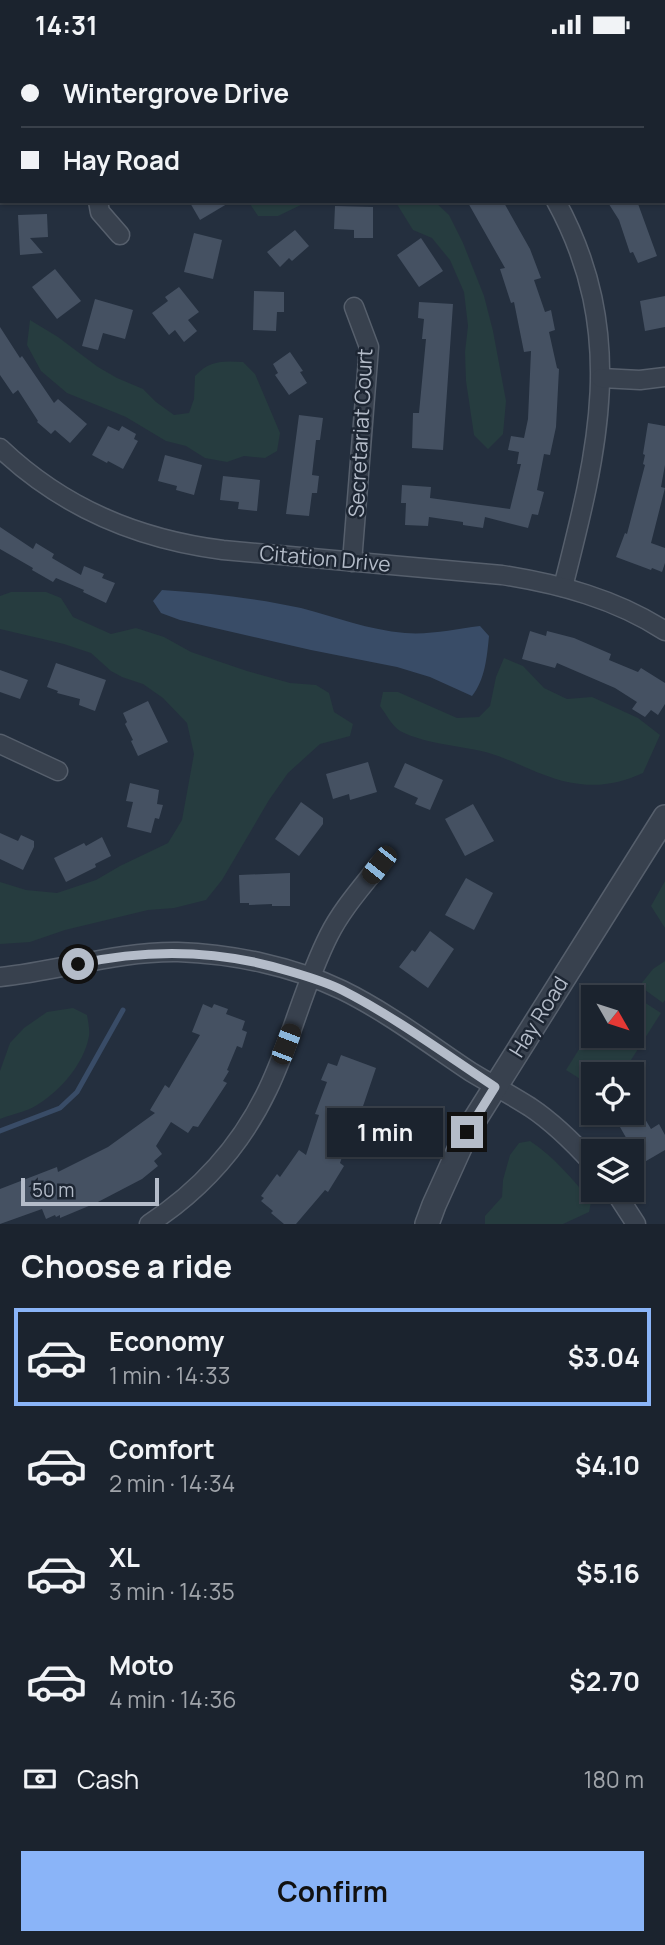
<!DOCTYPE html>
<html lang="en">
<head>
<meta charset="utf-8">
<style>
	:root { --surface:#1b232e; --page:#282f3a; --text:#f1f3f6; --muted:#a0a4aa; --line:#39404a; --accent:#8ab4f8 }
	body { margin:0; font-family:Manrope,sans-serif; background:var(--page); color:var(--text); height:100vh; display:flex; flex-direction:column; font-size:26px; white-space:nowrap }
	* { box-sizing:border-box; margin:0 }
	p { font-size:23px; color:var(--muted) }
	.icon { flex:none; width:38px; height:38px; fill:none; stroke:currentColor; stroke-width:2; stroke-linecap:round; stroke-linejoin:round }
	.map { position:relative; height:1175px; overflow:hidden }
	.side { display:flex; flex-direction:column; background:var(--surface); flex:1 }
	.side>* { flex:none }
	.top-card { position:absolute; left:0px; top:0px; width:665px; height:154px; box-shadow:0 2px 5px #0004,0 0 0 2px var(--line); display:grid; align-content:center; height:154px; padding:0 21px; background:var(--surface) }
	.needle { width:46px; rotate:129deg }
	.fabs { position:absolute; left:581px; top:936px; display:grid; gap:14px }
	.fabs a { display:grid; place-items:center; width:63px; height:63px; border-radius:0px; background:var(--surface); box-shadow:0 2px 5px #0004,0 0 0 2px var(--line); font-size:35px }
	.scale { position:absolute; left:21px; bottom:18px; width:138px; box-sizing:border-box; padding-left:7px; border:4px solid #b4bcc9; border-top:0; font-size:19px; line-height:24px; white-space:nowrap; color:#b4bcc9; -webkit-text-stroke:5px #1d2633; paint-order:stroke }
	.end { position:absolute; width:32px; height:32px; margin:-16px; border:9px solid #b4bcc9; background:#111; box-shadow:0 0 0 4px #111 }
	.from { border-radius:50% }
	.bubble { position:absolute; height:49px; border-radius:0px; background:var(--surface); box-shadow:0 2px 5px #0004,0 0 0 2px var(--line); font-size:23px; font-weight:700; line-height:49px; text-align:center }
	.car { position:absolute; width:21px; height:42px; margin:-21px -10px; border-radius:9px; box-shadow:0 0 5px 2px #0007; background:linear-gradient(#222 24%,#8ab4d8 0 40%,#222 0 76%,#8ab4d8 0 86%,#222 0) }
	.top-card b { display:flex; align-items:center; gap:24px; height:66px; font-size:26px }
	.top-card b+b { border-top:2px solid var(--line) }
	.top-card i { width:18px; height:18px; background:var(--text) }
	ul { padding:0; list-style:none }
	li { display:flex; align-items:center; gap:21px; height:98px; margin:0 14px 10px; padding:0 7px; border:4px solid transparent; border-radius:0px }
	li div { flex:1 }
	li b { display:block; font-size:26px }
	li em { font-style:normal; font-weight:700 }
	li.active { border-color:var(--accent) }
	li>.icon { width:63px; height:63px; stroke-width:1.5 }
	h2 { padding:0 21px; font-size:32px; line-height:84px }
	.pay { display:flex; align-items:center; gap:18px; height:77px; padding:0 21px; font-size:26px }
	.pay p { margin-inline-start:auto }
	.button { display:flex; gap:14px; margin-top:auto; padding:14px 21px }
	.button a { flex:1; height:80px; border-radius:0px; background:var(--accent); color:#111; font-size:28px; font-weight:700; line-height:80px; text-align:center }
	.status { display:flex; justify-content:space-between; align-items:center; height:49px; padding:0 35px; background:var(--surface); direction:ltr }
	.status svg { height:19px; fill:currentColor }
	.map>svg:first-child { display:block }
	.green { fill:#263c3f }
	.water { fill:#394c67 }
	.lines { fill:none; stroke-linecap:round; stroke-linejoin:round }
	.stream { stroke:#394c67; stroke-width:5 }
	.building { fill:#455162 }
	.minor-casing { stroke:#565f6c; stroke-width:21 }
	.tertiary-casing { stroke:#565f6c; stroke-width:26 }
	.minor { stroke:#38414e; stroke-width:18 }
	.tertiary { stroke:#38414e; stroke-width:23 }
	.route { stroke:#b4bcc9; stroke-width:9 }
	.labels { text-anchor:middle; stroke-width:5; stroke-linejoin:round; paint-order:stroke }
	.street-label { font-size:21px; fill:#b4bcc9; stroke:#1d2633 }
</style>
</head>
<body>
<div class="status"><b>14:31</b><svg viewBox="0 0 49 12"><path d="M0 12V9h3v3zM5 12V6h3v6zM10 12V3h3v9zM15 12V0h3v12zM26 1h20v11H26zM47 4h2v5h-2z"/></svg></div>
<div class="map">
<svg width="665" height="1175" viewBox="0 0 665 1175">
	<rect width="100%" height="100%" fill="#242f3e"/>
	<g class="green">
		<polygon points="248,152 309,152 278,167 258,167"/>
		<polygon points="395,152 434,152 449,166 463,194 484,247 493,282 506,352 503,385 488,400 474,386 466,332 465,303 468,277 464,243 450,211 432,189 413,181"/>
		<path d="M30,271L58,288L98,318L117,329L143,340L156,353L174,366L189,364L194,350L195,327C210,311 223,312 243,313L255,325L280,384L277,402L265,409L244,407L227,413L205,409L186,397L166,392L126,368L67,344L41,322L27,296Z"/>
		<polygon points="11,543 46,543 61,549 73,568 111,585 136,579 164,588 191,603 247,622 290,634 316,636 329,644 334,663 353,675 350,687 320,695 288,724 269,751 222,831 206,851 174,859 148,861 65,881 30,893 0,895 0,833 26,841 57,844 96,831 120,817 168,794 182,771 194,705 187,674 163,649 143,635 122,628 111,622 91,604 64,595 0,580 0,547"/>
		<path d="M504,609L523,617L544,639L567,650L592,648L638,669L660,686L643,724C623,733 602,738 580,735C548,732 519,713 489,704C460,696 428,696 400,682C392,677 386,665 380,657L383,643H398L457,669L479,668L490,657L496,628Z"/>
		<polygon points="665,832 665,879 651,857"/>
		<polygon points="665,912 665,951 663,954 641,938 641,935 653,920"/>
		<polygon points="619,937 661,964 622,1025 593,1026 593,1038 566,1021 593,978 593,987 632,987 632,948 612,948"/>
		<path d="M73,959L87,966C88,972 90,981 89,987C84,1015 60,1042 37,1056C26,1063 12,1065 0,1070V1022L10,994L24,979L47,963Z"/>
		<path d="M530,1092C553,1107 574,1131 591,1153L589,1163L563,1175H485V1167L502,1148L503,1131L510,1106L519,1094Z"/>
	</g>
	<path class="water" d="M162,541C208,544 256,549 301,559C335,568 369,581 405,584C431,586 455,580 480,577L489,587C487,608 485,631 472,647L430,628L397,618L311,601L180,571L161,564L153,552Z"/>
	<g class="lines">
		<polyline class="stream" points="0,1082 60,1059 77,1043 123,961"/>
	</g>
	<g class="building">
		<polygon points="189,152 232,152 200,171"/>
		<polygon points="467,152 503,152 530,200 541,229 534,231 545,263 551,261 555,281 549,283 557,319 559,320 556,378 550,406 544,405 537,441 544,443 538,466 532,465 528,479 485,468 483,479 463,476 463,473 429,468 428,477 405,476 406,454 401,454 402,436 431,438 430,449 510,460 521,415 517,415 519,403 508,401 511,387 524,389 528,370 531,302 524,303 514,253 511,254 500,220 505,219"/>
		<polygon points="607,152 637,152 657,207 638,214 633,203 630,204 619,171"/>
		<polygon points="335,157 373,158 373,189 354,189 354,181 334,180"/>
		<polygon points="47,165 48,188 30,189 43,204 20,206 18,166"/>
		<polygon points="295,181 309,197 292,212 289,209 280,218 267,203"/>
		<polygon points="194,184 222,191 213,230 184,223"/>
		<polygon points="421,189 443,222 419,238 397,206"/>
		<polygon points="55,220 81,252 57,270 32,238"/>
		<polygon points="179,238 199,263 188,271 197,282 184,293 175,281 169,286 152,264 168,252 165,248"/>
		<polygon points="254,242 284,243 284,263 277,263 276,282 253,281"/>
		<polygon points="665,247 665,278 645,282 640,252"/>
		<polygon points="95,250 133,261 125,290 103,284 98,301 82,297"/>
		<polygon points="419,253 453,255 443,401 412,399 413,364 419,364 426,290 422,290 424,270 418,269"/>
		<polygon points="0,278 20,309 22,307 54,354 58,350 87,375 70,394 55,381 51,385 37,373 38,372 18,341 13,345 0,326"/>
		<polygon points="290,303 303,322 300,323 307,334 289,346 275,326 278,324 273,315"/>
		<polygon points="299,366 323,369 320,391 316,391 312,426 319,427 317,444 312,444 309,467 286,465"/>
		<polygon points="648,374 665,377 665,416 661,438 665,439 651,494 665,499 665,514 662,523 652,519 651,521 616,508 625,484 627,485 645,416 643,415 645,406 643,405"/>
		<polygon points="108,377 119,382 122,377 136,385 134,390 138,392 123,420 108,412 107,414 92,406"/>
		<polygon points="165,406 202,416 194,446 176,441 177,437 158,432"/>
		<polygon points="223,427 260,431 257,462 238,460 239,453 220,451"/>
		<polygon points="0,478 33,500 36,494 54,505 52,509 81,526 84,517 104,525 102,529 115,534 106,554 83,543 84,541 56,529 53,533 32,521 33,519 0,500"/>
		<polygon points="530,582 546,587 547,582 574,589 611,605 609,611 638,623 641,619 665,634 665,655 658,666 651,661 645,668 632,660 637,653 615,639 557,614 555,619 522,610"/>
		<polygon points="56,614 106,631 95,662 79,656 80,650 57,644 58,642 47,638"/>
		<polygon points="0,621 28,631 20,650 0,643"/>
		<polygon points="148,652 168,693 138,707 131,692 133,691 125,675 127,673 123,664"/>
		<polygon points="368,713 377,743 350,751 349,745 333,750 326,725"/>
		<polygon points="405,714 443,731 430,761 415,755 418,749 394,738"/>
		<polygon points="130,734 159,741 157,755 163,756 159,770 155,769 151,784 127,778 133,753 126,752"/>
		<polygon points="301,753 323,769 323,775 299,807 275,790"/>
		<polygon points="473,755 494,792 465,807 445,770"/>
		<polygon points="0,784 18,792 21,786 34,792 34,798 23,821 0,810"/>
		<polygon points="102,788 111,807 95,815 96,818 66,833 54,809 84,794 86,797"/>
		<polygon points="290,824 290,857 272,857 272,855 249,856 249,854 240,854 239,826"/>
		<polygon points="466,829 493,844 474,881 445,866"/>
		<polygon points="430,882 454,900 428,939 399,918 412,901 415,903"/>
		<polygon points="203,955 212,959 214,955 228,960 226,965 245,972 242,981 247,983 242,999 237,997 227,1021 229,1022 223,1032 227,1034 198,1078 193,1077 188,1084 171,1073 156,1097 162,1105 154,1112 158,1117 142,1130 96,1154 60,1169 60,1166 56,1168 55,1166 46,1170 42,1160 0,1175 0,1140 57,1118 58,1123 108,1098 155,1064 150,1061 165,1036 169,1039 200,986 192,983"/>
		<polygon points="341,1006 376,1019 361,1063 367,1065 358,1093 348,1090 340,1114 344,1117 328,1143 325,1141 296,1175 284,1175 271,1164 273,1162 261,1152 264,1149 261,1147 277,1125 280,1128 299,1101 306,1106 319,1066 315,1065 327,1033 321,1031 328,1014 337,1017"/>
		<polygon points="642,1065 651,1080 659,1075 665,1086 665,1101 641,1115 620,1078"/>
	</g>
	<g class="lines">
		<g class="minor-casing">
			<g id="minor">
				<polyline points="394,0 397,2"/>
				<polyline points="124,2 124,0"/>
				<polyline points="98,152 100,163 120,186"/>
				<path d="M556,152C628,284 598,401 563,538"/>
				<polyline points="601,329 640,331 665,328"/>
				<path d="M0,399C63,459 137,490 223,501L502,526C559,535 616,550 665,582"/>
				<polyline points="352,513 369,298 354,258"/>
				<polyline points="0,695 58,722"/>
				<path d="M0,928C60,922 117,902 178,903C233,905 292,917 342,941C387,963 429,995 471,1023C491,1035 511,1046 530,1058C554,1074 574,1094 593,1115"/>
				<polyline points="614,1141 636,1175"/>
				<path d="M149,1175C201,1141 241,1097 268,1040C292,990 304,935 329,886C342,860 362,838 379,816"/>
			</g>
		</g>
		<g class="tertiary-casing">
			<polyline id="tertiary" points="427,1175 434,1156 467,1083 665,768"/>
		</g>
		<use href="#minor" class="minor"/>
		<use href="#tertiary" class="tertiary"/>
	</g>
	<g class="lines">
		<path class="route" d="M78,915C150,899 222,901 292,923C309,928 326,933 342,941C395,968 445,1005 495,1038L467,1083"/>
	</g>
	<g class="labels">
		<g class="street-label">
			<text transform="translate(361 384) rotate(-87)" y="7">Secretariat Court</text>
			<text transform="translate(325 510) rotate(5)" y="7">Citation Drive</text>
			<text transform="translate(539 968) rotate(-58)" y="7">Hay Road</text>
		</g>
	</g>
</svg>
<div class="fabs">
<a><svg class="needle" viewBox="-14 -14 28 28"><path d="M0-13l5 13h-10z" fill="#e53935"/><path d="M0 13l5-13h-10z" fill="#a0a4aa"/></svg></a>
<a><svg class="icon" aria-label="locate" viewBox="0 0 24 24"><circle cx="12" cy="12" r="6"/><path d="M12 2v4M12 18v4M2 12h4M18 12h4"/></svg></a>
<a><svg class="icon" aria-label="layers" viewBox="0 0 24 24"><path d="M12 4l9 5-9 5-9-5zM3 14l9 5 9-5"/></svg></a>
</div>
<div class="scale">50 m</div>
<i class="end from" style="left:78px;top:915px"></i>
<i class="end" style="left:467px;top:1083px"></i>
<div class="bubble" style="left:327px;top:1059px;width:116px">1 min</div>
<i class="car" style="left:379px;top:816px;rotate:218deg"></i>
<i class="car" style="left:286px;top:995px;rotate:21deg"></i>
<div class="top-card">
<b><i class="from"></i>Wintergrove Drive</b>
<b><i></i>Hay Road</b>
</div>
</div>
<section class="side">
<h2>Choose a ride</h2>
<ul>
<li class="active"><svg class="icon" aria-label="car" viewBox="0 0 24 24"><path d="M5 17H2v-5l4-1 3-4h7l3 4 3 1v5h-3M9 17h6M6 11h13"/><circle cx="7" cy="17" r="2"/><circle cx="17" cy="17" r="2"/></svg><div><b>Economy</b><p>1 min · 14:33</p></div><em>$3.04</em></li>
<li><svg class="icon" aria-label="car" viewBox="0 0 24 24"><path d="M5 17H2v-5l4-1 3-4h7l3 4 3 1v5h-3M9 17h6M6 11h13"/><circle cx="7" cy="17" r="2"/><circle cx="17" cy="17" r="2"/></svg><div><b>Comfort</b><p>2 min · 14:34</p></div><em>$4.10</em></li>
<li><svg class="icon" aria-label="car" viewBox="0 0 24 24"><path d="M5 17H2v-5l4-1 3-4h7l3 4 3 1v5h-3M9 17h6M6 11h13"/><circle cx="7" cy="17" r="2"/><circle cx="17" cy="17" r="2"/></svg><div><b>XL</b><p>3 min · 14:35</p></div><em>$5.16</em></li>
<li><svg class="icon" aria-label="car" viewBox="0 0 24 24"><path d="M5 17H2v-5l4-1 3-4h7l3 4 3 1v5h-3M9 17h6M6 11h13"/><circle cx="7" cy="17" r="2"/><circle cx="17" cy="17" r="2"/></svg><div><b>Moto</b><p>4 min · 14:36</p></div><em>$2.70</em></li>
</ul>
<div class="pay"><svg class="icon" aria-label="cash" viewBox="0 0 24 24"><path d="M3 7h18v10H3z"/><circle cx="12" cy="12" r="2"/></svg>Cash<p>180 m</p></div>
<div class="button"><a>Confirm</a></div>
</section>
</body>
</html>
